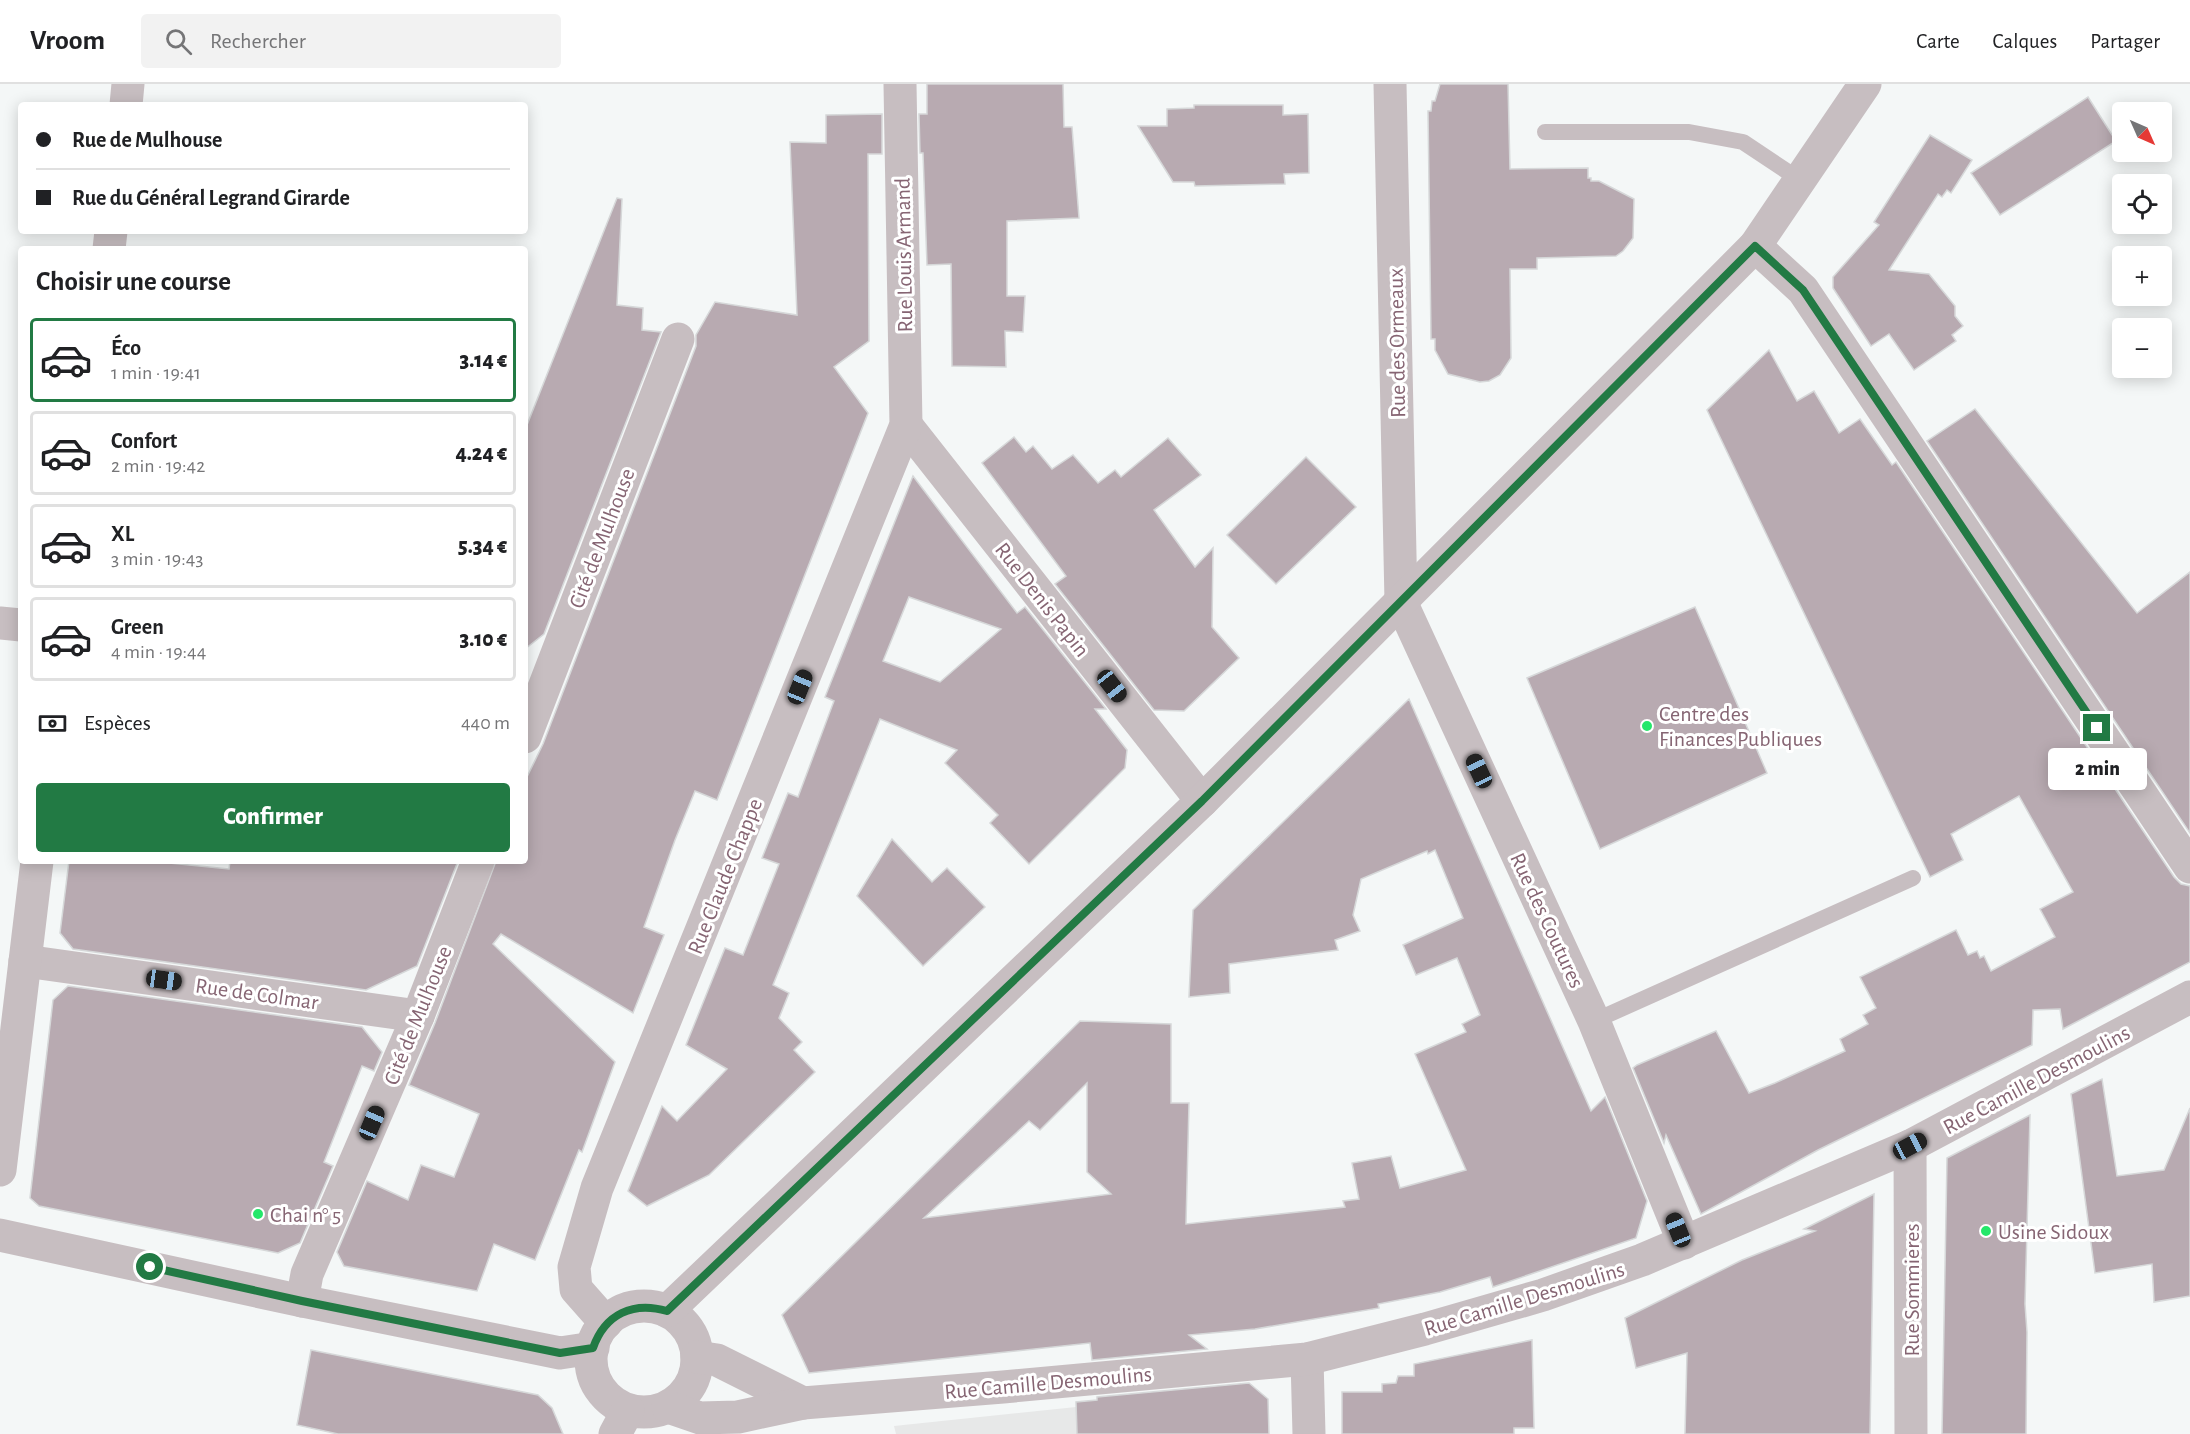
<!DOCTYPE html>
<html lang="fr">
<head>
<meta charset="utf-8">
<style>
	:root { --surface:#fff; --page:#f2f2f2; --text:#202124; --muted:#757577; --line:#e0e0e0; --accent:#227a44 }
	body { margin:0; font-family:"Alegreya Sans",sans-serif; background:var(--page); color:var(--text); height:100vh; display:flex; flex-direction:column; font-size:22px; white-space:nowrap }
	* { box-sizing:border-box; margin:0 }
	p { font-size:20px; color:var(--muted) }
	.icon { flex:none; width:33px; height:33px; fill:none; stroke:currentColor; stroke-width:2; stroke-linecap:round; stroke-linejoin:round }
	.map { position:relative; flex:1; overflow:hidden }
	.sheet { position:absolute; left:18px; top:162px; width:510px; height:618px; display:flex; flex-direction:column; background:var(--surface); border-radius:6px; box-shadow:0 3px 15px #0003 }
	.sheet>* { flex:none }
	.hud { position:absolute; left:18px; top:18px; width:510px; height:132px; border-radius:6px; box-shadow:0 3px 15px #0003; display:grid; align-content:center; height:132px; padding:0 18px; background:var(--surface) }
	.needle { width:39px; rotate:135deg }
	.fabs { position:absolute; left:2112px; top:18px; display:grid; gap:12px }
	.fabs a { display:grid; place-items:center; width:60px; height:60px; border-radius:6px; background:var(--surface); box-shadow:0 3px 15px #0003; font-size:30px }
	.end { position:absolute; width:27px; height:27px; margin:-14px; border:8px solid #227a44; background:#fff; box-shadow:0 0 0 3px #fff }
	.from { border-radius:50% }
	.bubble { position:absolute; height:42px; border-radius:6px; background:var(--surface); box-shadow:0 3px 15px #0003; font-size:20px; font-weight:800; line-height:42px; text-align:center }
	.car { position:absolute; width:18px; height:36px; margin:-18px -9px; border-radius:8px; box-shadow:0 0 4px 2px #0007; background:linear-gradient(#222 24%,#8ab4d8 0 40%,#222 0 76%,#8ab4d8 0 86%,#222 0) }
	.hud b { display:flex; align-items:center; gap:21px; height:57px; font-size:22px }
	.hud b+b { border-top:2px solid var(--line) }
	.hud i { width:15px; height:15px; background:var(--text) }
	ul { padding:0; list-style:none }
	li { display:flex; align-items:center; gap:18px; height:84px; margin:0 12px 9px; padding:0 6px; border:3px solid var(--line); border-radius:6px }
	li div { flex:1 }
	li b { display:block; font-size:22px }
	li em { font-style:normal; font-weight:800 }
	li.on { border-color:var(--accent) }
	li>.icon { width:54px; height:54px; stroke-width:1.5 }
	h2 { padding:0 18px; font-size:27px; line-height:72px }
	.pay { display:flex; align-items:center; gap:15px; height:66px; padding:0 18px; font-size:22px }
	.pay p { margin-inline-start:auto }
	.primary-button { display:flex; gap:12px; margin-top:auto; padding:12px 18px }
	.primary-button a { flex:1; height:69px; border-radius:6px; background:var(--accent); color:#fff; font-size:24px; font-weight:800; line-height:69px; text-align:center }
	header { display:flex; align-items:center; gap:36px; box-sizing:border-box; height:84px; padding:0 30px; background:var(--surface); border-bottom:2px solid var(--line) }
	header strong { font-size:28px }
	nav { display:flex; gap:33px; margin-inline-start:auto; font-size:21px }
	.search { width:420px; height:54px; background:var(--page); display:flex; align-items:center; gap:15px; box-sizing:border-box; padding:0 21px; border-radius:6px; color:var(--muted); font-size:22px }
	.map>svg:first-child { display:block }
	.built { fill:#e7e8e8 }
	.building { fill:#b8aab1; stroke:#d6d8d9; stroke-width:1.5; fill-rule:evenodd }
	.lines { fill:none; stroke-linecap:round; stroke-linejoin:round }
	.service { stroke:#c7bec1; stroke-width:16 }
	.minor { stroke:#c7bec1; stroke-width:33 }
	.route { stroke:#227a44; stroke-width:8 }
	.poi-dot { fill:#24e76a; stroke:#fff; stroke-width:2 }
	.labels { text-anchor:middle; stroke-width:6; stroke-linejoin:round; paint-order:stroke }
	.street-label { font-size:22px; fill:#866573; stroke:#fff }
	.poi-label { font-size:22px; fill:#866573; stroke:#fff; text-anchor:start }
</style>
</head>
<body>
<header>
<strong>Vroom</strong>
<div class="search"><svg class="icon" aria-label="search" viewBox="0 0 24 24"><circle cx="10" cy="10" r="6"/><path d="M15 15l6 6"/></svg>Rechercher</div>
<nav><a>Carte</a><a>Calques</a><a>Partager</a></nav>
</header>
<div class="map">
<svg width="2190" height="1350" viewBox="0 0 2190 1350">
	<rect width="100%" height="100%" fill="#f4f7f7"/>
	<polygon class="built" points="1076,1323 1077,1350 896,1350 894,1342"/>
	<g class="building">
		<polygon points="927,0 1063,0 1064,43 1072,43 1079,134 1007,137 1007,212 1025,212 1023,248 1005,247 1006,283 952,282 951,180 927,181 923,69 920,69 919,30 927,30"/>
		<polygon points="1440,0 1508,0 1510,85 1588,84 1588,94 1591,94 1591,97 1599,97 1634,115 1633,154 1623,167 1616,172 1537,174 1537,185 1510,185 1511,274 1500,291 1489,297 1480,298 1448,290 1435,266 1435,255 1431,255 1428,27 1431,27 1432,17 1435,17"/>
		<polygon points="2088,13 2116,57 2000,131 1971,89"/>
		<polygon points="1194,21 1283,21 1283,31 1308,30 1309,89 1284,90 1285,100 1195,102 1194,98 1173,98 1138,42 1167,42 1167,25 1194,24"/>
		<polygon points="882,30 882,70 868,70 869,257 834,283 868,329 717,716 695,707 675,756 644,843 664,851 633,929 501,850 493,860 615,978 582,1068 579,1066 535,1176 494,1160 477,1207 344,1182 337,1168 367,1097 408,1116 421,1081 454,1093 479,1030 409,1001 435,939 496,777 525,777 525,697 543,660 696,262 696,251 715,218 797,231 790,58 826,59 826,31"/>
		<polygon points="1930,51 1972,76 1951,109 1947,106 1942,113 1938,110 1889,186 1929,190 1955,222 1955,232 1963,242 1952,251 1956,257 1914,286 1889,250 1871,262 1833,204 1833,193 1879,141 1874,138"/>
		<polygon points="617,114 622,115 617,221 643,224 642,246 661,248 544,550 525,565 525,346"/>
		<polygon points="1769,266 1797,317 1814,307 1839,349 1860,335 1892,381 1896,378 2174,793 2181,800 2190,802 2190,878 2063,945 2060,925 2033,926 2032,961 1818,1066 1701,1130 1666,1051 1664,1059 1633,984 1637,981 1716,947 1749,1009 1775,999 1845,967 1840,955 1868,940 1863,931 1876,924 1860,893 1956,846 1968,871 1977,867 1980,874 1984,872 1991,887 2055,853 2040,825 2073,808 2019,712 1951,750 1963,776 1930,793 1707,326"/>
		<polygon points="1975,325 2137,529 2190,488 2190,749 1927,357"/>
		<polygon points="1014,353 1026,368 1033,362 1052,385 1073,371 1098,399 1115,386 1121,393 1168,354 1201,391 1154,426 1195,483 1213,464 1212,543 1239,574 1184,627 1154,626 1055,500 1066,492 982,379"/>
		<polygon points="1306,373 1356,423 1276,500 1227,451"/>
		<path d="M913,392L1017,529L1025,523L1106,625H1095L1127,666L1125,684L1029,780L990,739L998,731L945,679L957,666L880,635L773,901L789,909L779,934L802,958L794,966L815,988L709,1091L647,1122L628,1107L662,1022L677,1037L727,985L686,961L725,864L743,871L779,780L762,774L788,709L798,713L834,617L825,613ZM909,513L1001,545L940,598L883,577Z"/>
		<polygon points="1695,523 1767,689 1600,765 1527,594"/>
		<path d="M1409,615L1591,1027L1605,1013L1647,1117L1636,1154L1493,1203L1490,1193L1440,1208L1378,1220L1379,1224L1255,1245L1189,1251L1207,1265L1092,1276L1090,1259L809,1289L782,1231L1080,937L1171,940V1019H1189L1186,1140L1345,1123L1343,1117L1359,1115L1352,1079L1391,1072L1400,1104L1466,1086L1415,970L1466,948L1462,940L1480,931L1457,874L1416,891L1403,861L1463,834L1435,766L1428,770L1427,767L1361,795L1353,831L1360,847L1335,856L1338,866L1229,880L1230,909L1189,913L1193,826ZM1087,999V1088L1111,1110L924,1134L1029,1037L1040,1046Z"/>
		<polygon points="892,755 932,798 947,784 985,823 923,882 857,812"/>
		<polygon points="69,777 149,777 229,785 230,777 458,777 417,882 366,906 73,865 60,849"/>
		<polygon points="68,902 362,943 382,968 374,987 362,982 324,1078 333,1082 300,1159 278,1169 39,1122 30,1114 53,916"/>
		<polygon points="2102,995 2117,1092 2164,1086 2190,1024 2190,1212 2154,1218 2152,1180 2095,1189 2071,1010"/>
		<polygon points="2030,1031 2025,1220 2027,1248 2026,1350 1942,1350 1947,1074"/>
		<polygon points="1874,1110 1870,1350 1685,1350 1687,1269 1636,1284 1625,1234 1742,1176 1815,1147 1804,1145"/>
		<polygon points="1532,1256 1534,1344 1514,1344 1514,1350 1342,1350 1342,1308 1382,1308 1382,1300 1396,1299 1398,1292 1414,1292 1414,1280"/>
		<polygon points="311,1266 538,1311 552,1324 563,1350 338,1350 297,1341"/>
		<polygon points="1249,1299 1268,1315 1269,1350 1077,1350 1076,1318 1097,1316 1097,1313"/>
	</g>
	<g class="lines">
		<g class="service">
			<polyline points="1545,48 1689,48 1743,58 1800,96"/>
			<polyline points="1594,937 1913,794"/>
		</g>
		<g class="minor">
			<polyline points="1390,0 1401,518 1594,937 1684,1159"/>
			<polyline points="126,21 128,0"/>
			<polyline points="1755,162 1803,206 2190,783"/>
			<polyline points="109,165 111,147"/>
			<polyline points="906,341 1202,717"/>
			<polyline points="0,539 21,541"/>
			<polyline points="525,653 678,255"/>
			<polyline points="25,877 418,932"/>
			<polyline points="1910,1062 1911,1350"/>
			<polyline points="0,1086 37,777"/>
			<polyline points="0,1151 302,1217 560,1269 593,1264"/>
			<polyline points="302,1217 307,1190 418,932 478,777"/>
			<circle cx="644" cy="1275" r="53"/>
			<polyline points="667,1227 1202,717 1755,162 1865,0"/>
			<polyline points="606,1239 576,1205 574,1183 597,1104 906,341 900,0"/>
			<polyline points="697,1273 717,1276 803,1319"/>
			<polyline points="1307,1275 1309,1350"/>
			<polyline points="668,1323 700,1334 738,1333 803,1319 1003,1303 1307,1275 1425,1245 1543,1211 1642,1176 1910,1062 2190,913"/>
			<polyline points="615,1350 628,1326"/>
		</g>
	</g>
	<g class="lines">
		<path class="route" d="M150,1183L302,1217L560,1269L593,1264C605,1230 633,1217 667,1227L1202,717L1755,162L1803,206L2097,644"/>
	</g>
	<g class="poi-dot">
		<circle cx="1647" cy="642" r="6"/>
		<circle cx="258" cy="1130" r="6"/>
		<circle cx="1986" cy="1147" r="6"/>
	</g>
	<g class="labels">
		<g class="street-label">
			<text transform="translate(903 171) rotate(-91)" y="8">Rue Louis Armand</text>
			<text transform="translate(1396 259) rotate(-91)" y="8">Rue des Ormeaux</text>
			<text transform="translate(601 454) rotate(-69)" y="8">Cité de Mulhouse</text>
			<text transform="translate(1043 515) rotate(52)" y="8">Rue Denis Papin</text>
			<text transform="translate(724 792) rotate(-68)" y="8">Rue Claude Chappe</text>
			<text transform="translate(1548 836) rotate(65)" y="8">Rue des Coutures</text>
			<text transform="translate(257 909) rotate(8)" y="8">Rue de Colmar</text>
			<text transform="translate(417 931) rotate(-68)" y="8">Cité de Mulhouse</text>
			<text transform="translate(2036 995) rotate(-28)" y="8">Rue Camille Desmoulins</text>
			<text transform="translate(1911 1206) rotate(-90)" y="8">Rue Sommieres</text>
			<text transform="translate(1524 1214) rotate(-17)" y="8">Rue Camille Desmoulins</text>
			<text transform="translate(1048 1298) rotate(-5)" y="8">Rue Camille Desmoulins</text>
		</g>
		<g class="poi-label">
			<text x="1659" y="637">Centre des<tspan x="1659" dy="25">Finances Publiques</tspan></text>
			<text x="270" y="1138">Chai n° 5</text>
			<text x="1998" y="1155">Usine Sidoux</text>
		</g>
	</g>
</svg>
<div class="fabs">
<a><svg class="needle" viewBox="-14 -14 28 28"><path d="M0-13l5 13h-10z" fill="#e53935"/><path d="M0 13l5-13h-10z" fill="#757577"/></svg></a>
<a><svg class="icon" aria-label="locate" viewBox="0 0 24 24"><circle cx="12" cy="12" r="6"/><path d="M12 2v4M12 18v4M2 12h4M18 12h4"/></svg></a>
<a>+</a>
<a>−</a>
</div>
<i class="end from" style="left:150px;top:1183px"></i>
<i class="end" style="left:2097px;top:644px"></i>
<div class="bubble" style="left:2048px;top:664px;width:99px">2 min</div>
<i class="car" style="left:1112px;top:602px;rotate:142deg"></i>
<i class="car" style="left:800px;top:603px;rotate:22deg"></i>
<i class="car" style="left:1479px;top:687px;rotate:335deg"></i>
<i class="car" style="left:164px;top:896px;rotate:98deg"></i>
<i class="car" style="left:372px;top:1039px;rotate:23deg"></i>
<i class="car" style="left:1910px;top:1062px;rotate:62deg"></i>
<i class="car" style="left:1678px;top:1146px;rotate:338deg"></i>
<div class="hud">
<b><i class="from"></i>Rue de Mulhouse</b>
<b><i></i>Rue du Général Legrand Girarde</b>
</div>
<section class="sheet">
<h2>Choisir une course</h2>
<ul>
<li class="on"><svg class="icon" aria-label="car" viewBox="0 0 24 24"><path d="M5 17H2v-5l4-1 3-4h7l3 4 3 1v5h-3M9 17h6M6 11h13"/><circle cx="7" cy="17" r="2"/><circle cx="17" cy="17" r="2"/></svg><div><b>Éco</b><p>1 min · 19:41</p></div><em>3.14 €</em></li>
<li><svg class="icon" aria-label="car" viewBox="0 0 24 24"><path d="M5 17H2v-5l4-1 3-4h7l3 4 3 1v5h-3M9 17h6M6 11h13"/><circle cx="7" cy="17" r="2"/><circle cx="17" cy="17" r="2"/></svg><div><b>Confort</b><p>2 min · 19:42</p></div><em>4.24 €</em></li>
<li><svg class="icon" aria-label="car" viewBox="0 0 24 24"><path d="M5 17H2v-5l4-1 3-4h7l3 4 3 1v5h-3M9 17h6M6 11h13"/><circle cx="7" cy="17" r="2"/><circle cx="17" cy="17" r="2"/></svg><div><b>XL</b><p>3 min · 19:43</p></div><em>5.34 €</em></li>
<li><svg class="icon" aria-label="car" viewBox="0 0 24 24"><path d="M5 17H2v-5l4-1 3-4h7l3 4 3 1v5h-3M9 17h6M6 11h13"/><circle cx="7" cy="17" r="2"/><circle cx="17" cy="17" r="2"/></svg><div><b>Green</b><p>4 min · 19:44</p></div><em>3.10 €</em></li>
</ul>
<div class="pay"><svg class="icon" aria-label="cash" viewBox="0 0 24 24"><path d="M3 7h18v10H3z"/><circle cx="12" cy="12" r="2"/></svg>Espèces<p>440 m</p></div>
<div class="primary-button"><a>Confirmer</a></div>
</section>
</div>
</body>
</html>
